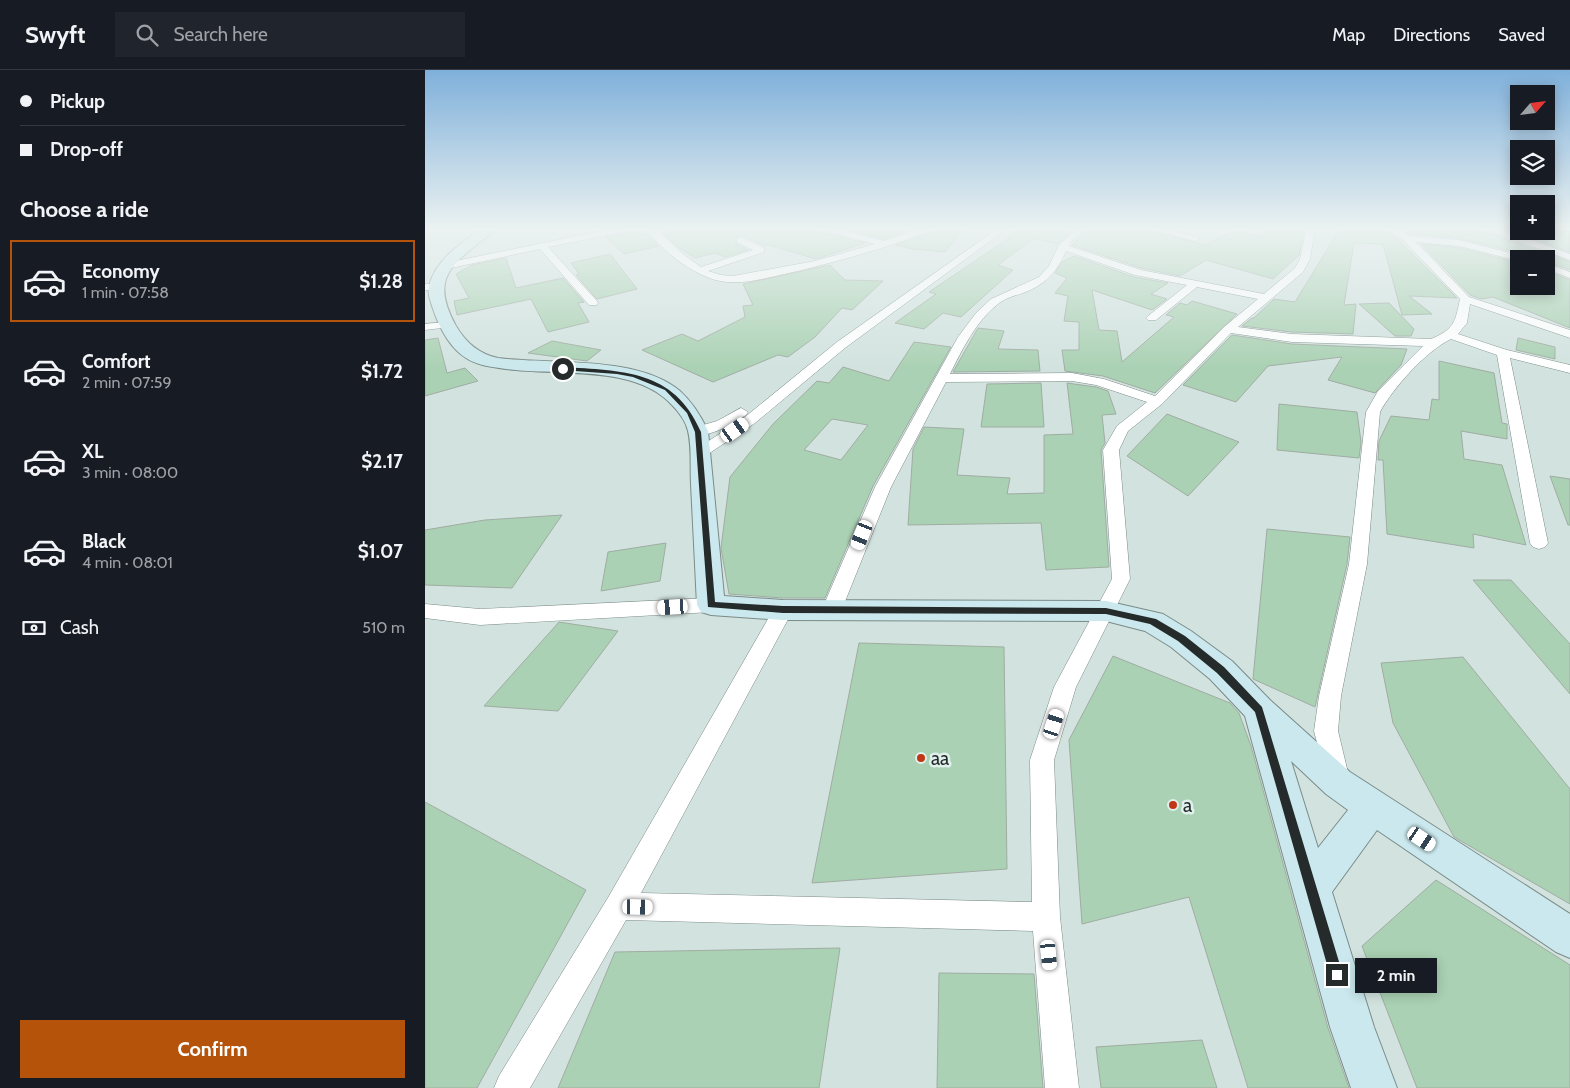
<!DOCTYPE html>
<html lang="en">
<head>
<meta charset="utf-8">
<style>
	:root { --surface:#171b24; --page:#20242c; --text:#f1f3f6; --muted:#9ea1a6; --line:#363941; --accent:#b45309 }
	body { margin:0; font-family:Cabin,sans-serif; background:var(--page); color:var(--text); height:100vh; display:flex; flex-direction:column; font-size:19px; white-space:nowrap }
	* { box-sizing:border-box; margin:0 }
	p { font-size:16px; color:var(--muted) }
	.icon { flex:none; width:28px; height:28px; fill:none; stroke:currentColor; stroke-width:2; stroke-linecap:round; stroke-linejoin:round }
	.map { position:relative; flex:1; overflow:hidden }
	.drawer { display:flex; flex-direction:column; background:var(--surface); width:425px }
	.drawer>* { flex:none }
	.hud { display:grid; align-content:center; height:110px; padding:0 20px; background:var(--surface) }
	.needle { width:32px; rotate:62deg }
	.fabs { position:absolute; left:1085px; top:15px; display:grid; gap:10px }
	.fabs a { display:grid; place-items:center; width:45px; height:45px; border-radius:0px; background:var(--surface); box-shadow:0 2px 12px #0003; font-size:25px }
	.end { position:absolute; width:22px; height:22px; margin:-11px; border:6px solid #252b2a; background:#fff; box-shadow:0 0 0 2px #fff }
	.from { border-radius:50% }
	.bubble { position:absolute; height:35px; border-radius:0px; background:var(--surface); box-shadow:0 2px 12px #0003; font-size:16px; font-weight:700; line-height:35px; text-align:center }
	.car { position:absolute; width:15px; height:30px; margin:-15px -8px; border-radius:6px; box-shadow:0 0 4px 1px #0007; background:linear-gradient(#fff 24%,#345 0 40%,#fff 0 76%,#345 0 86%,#fff 0) }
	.hud b { display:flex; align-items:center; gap:18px; height:48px; font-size:19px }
	.hud b+b { border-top:1px solid var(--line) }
	.hud i { width:12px; height:12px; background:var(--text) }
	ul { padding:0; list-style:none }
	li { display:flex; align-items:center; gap:15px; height:82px; margin:0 10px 8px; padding:0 10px; border:2px solid transparent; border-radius:0px }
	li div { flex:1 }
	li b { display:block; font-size:19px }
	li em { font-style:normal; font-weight:700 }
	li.active { border-color:var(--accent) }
	li>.icon { width:45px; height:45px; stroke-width:1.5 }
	h2 { padding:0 20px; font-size:22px; line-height:60px }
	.pay { display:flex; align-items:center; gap:12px; height:55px; padding:0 20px; font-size:19px }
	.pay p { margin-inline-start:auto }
	.button { display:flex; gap:10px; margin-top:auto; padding:10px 20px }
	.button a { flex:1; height:58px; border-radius:0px; background:var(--accent); color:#fff; font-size:20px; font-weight:700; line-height:58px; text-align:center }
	header { display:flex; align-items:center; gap:30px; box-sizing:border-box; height:70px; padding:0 25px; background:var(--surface); border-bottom:1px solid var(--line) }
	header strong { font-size:24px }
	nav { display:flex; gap:28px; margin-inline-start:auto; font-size:18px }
	.search { width:350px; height:45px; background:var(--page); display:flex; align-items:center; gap:12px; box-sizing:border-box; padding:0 18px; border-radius:0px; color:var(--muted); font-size:19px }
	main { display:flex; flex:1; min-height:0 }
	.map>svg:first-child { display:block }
	.building { fill:#aad1b3; stroke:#a0aca3; fill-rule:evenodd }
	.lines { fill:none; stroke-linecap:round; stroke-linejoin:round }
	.street-casing { stroke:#7b8b87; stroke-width:1 }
	.secondary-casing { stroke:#7b8b87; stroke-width:2 }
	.street { fill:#fff; fill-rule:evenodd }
	.secondary { fill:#cae8ed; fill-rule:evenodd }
	.route { fill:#252b2a }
	.poi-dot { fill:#c13716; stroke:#dff0ed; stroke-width:2 }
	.labels { text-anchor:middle; stroke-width:5; stroke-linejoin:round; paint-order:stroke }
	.near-poi-label { font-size:19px; fill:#252b2a; stroke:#dff0ed; text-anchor:start }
</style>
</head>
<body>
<header>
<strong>Swyft</strong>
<div class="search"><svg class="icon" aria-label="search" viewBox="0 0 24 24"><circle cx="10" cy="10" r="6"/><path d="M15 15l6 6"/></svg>Search here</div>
<nav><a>Map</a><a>Directions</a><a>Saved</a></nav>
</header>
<main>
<section class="drawer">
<div class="hud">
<b><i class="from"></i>Pickup</b>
<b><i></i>Drop-off</b>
</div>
<h2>Choose a ride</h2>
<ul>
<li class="active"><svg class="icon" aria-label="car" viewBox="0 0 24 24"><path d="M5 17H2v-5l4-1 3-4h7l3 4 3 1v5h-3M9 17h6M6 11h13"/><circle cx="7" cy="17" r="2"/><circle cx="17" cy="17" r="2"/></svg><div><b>Economy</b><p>1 min · 07:58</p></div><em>$1.28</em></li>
<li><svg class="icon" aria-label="car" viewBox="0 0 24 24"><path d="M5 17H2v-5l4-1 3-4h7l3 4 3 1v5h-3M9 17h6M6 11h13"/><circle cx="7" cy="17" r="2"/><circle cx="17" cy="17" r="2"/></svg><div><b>Comfort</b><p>2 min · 07:59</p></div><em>$1.72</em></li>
<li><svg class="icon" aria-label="car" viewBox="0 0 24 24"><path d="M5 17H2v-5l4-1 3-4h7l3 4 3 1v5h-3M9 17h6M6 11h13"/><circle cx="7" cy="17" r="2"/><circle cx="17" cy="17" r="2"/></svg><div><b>XL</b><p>3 min · 08:00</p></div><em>$2.17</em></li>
<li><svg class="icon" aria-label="car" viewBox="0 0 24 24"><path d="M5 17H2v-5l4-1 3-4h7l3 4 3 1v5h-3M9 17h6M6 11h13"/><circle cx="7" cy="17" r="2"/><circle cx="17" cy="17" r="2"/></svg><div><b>Black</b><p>4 min · 08:01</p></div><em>$1.07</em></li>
</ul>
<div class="pay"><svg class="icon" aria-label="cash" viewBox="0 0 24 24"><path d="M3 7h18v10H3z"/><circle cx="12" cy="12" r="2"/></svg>Cash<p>510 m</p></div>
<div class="button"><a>Confirm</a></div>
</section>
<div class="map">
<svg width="1145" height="1018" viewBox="0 0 1145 1018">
	<rect width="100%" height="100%" fill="#d2e3df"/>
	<g class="building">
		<polygon points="256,157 389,157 392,161 440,173 391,189 344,175 340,176 319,166 312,166 310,168 311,174 323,180 300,187 290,183 270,188 253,177 236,161"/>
		<polygon points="411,157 493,157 459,169"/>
		<polygon points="512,157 541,157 520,182 488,179 471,175 502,164"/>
		<polygon points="586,157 625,157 644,163 633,174 609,168 573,195 588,200 536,247 518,243 499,259 470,253 511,224 504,222 590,164 585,163"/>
		<polygon points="676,157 710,157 780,175 811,160 836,167 839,157 880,157 874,185 848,209 781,190 755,206 716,198 647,175 660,162"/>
		<polygon points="916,157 960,157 1032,228 984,226 1007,244 977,245 958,174 929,173 919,235 931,234 928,264 867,262 817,256 827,248 829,248 849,229 870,232"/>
		<polygon points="974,157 1056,157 1058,161 1111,180 1098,184 1034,168 985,164"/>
		<polygon points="1075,157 1094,157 1094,161 1121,161 1121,157 1145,157 1145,182"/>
		<polygon points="216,160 221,165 223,165 234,176 199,184 181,167"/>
		<polygon points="996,174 1034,178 1094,193 1094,216 1121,216 1121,201 1145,210 1145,258 1068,227 1056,229 1045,225"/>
		<polygon points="1121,183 1145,192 1145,200 1121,191"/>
		<polygon points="185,184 212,219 172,229 151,205 154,204 146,193"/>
		<polygon points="649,186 709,207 743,213 726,224 742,229 727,240 667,220 674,260 692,261 697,292 749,247 741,245 755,233 762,235 767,231 812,244 730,323 678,306 640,301 637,280 654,280 654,252 639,251 643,226 630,223 642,208 630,203 637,192"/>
		<polygon points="81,188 91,218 138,208 159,232 153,233 164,252 123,262 106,229 32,245 29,231 44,228 31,204 47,195"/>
		<polygon points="405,195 420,210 458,211 427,240 417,238 390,267 363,287 353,285 288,312 217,280 257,264 273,271 320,247 318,236 328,235 318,214"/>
		<polygon points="964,233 989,259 986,266 970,266 934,234"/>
		<polygon points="553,258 579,261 573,279 613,280 615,301 528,302"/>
		<polygon points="807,265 867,274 982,279 976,295 950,323 903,310 917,287 843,296 811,332 758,315"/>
		<polygon points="13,268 22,303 40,298 53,311 0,326 0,270"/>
		<polygon points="1093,268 1130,277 1130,289 1091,280"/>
		<polygon points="127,271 176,280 162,291 103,283"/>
		<path d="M489,272L526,277L448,416L400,528H358L304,524L296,478L305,407L348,354L392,311L404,313L418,297L464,311ZM407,349L443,355L416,390L379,380Z"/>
		<polygon points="1014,291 1069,303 1077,353 1082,354 1082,369 1036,361 1039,389 1077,395 1101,475 1048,464 1049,478 962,464 958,390 953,390 954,371 966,346 1004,350 1007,329 1014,330"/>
		<polygon points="616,313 619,357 556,357 562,314"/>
		<polygon points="642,313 671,317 683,321 691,344 677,345 680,373 676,380 684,497 621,500 616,453 483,455 488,379 499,357 539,359 532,405 585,408 582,424 619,423 619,365 648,364"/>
		<polygon points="854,334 932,342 936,372 934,388 852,380"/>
		<polygon points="742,344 814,372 763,426 702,386"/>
		<polygon points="1125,406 1145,409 1145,455 1143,455"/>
		<polygon points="137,445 87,518 0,515 0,460 60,450"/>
		<polygon points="842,459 925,467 922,494 890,637 828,609"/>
		<polygon points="241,473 235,511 176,521 183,482"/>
		<polygon points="1048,510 1086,510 1145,574 1145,624"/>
		<polygon points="134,552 193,561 133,641 59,636"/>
		<polygon points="434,573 579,577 582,799 387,813"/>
		<polygon points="688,586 805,633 814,643 826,676 903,958 924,1018 823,1018 764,827 657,854 644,670"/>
		<polygon points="1038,587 1145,719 1145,834 1029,767 968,653 956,593"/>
		<polygon points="0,732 161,820 52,1018 0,1018"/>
		<polygon points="1011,810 1145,895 1145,1018 992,1018 937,876"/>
		<polygon points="415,878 394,1018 133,1018 190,882"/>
		<polygon points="514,903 609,904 618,1018 512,1018"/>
		<polygon points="777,970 792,1018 676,1018 671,977"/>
	</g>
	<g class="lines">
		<g class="street-casing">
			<g id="street">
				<polygon points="196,157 212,157 208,160 123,177 172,231 173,233 172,235 164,235 115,179 21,199 16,196 21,193"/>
				<path d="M220,157H229L259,185L276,197L328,180L312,172V168H318L339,178V182L283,201L296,205L308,206L390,191L450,174L392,159L391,157H404L459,171L498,157H510C504,163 491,165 483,169C441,184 399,195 355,205C336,209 315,215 295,211C268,206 235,179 220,157Z"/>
				<polygon points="575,157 584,157 420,278 330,353 280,386 270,386 267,383 270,380 320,347 412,272"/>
				<path d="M653,157H663L648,169L644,176L716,200L839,224L870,198L875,189L882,157H890L885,189L878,202L813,257L867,264L1006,269C1029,259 1030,253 1035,229L979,171L962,157H971L984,166L1034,170L1101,187L1103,189H1094V191L1034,176L991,172L1044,227L1145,260V268L1045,234L1042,253L1033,264L1082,280L1145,295V303L1085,288L1123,473L1120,477L1114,479L1108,477L1105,473L1072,285L1026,269C1001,281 968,318 955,342L942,494L916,626L913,661L925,711L922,719L913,723L904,719L889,661L894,626L924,494L941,342L953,321L998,276L867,272L806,263L737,334L703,361L694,380L705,509L651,617L629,690L635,847L654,1018H620L608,861L201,850L105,1018H69L74,1006L184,826L351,535L358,533L365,535L368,540L216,823L607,832L605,690L629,617L687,509L678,380L692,356L722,332L671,315L647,311L521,312L466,417L417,539L414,544L407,546L400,544L397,539L450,417L533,267L551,243L566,229L614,207L624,196L634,175ZM641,181L710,205L762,215L723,246L721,248L723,250H731L772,217L833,229L799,257L730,326L679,309L647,303L525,304C537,280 551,251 573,234C580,228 589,226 598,223C620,215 631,203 641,181Z"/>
				<polygon points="723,157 736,157 775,168 770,171 724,159"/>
				<polygon points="1058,157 1070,157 1145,184 1145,190 1059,159"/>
				<polygon points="1121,193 1145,202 1145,208 1121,199"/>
				<polygon points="0,214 11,214 16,217 11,220 0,220"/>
				<polygon points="21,252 25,253 27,255 25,257 0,260 0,254"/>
				<path d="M316,338L323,342L321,345C307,354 285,368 268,364L266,361L268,358L292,351Z"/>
				<polygon points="286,528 293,530 296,535 293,540 286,542 55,555 0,548 0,534 55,539"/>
			</g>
		</g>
		<g class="secondary-casing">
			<path id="secondary" d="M59,157H73C68,163 61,167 55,172C20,199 8,214 31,256C41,273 54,284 73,288C126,295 212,285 255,321C267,332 276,346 283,361L299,526L358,530L681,531L738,544L766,561L807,591L845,630L925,702L1145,844V888L1131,882L952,760L907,822L949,957L972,1018H926L905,957L820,646L785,609L746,577L720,561L681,551L358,550L286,545L276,542L272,535C270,495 268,454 266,414C265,397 267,377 263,361C261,352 254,342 247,335C210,294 132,306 81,299C68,297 53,296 41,288C25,278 14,257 8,239C6,232 2,224 4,217C9,190 39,171 59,157ZM866,691L901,724L923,740L893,778Z"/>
		</g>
		<use href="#street" class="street"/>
		<use href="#secondary" class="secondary"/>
	</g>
	<linearGradient id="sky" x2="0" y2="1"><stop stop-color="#7fb0da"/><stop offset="0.53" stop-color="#ebf2f1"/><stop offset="1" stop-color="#ebf2f1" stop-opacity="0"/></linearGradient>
	<rect width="1145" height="299" fill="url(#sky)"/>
	<path class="route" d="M138,297C197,301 249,299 276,362L290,532L358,536L681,538L731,549L760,566L799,597L837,637L918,905L916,909L912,911L907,909L905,905L830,642L792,603L753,571L725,554L681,544L358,543L283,537L270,362L262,343L240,320L208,307L192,304L136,300Z"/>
	<g class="poi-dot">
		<circle cx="496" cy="688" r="5"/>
		<circle cx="748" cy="735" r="5"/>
	</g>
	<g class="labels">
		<g class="near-poi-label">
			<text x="506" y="695">aa</text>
			<text x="758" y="742">a</text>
		</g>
	</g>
</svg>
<div class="fabs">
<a><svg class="needle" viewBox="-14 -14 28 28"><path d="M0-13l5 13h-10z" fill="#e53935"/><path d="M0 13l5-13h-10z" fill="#9ea1a6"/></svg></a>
<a><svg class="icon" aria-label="layers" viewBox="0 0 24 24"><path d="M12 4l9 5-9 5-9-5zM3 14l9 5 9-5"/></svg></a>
<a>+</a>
<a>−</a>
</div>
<i class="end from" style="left:138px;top:299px"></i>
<i class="end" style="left:912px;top:905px"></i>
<div class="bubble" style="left:930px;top:888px;width:82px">2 min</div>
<i class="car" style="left:310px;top:360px;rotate:55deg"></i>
<i class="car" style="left:437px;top:465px;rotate:202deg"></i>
<i class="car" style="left:248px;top:537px;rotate:267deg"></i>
<i class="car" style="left:629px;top:654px;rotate:18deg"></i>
<i class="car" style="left:997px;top:769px;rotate:124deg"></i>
<i class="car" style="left:213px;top:837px;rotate:91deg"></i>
<i class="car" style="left:624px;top:885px;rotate:174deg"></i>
</div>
</main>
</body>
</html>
